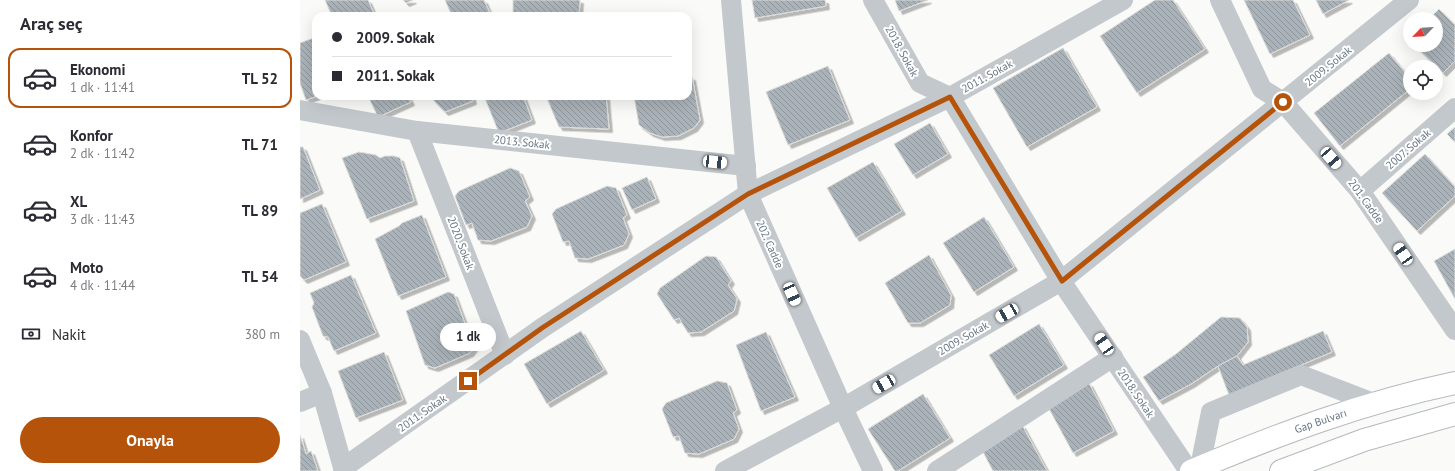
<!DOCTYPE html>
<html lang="tr">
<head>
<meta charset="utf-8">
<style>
	:root { --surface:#fff; --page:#f7f7f7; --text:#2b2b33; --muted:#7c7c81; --line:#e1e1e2; --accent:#b45309 }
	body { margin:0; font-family:"PT Sans",sans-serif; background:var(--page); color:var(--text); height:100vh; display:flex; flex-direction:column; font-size:15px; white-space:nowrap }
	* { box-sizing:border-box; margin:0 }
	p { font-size:13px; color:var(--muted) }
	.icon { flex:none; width:22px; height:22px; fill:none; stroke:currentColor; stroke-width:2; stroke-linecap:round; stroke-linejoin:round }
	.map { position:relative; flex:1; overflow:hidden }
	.side { display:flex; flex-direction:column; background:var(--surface); width:300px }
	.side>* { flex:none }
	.banner { position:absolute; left:12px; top:12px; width:380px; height:88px; border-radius:12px; box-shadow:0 4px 16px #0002; display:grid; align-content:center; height:88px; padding:0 20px; background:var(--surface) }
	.needle { width:26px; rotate:245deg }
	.controls { position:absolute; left:1103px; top:12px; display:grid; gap:8px }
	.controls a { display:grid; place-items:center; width:40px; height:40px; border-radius:50%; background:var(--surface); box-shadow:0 4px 16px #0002; font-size:20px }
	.end { position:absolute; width:18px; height:18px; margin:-9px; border:5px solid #b45309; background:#fff; box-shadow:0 0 0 2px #fff }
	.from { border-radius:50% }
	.bubble { position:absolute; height:28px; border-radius:14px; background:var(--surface); box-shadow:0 4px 16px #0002; font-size:13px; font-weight:700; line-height:28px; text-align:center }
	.car { position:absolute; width:12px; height:24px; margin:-12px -6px; border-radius:5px; box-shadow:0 0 3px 1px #0007; background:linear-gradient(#fff 24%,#345 0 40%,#fff 0 76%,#345 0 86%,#fff 0) }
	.banner b { display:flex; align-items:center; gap:14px; height:38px; font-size:15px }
	.banner b+b { border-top:1px solid var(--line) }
	.banner i { width:10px; height:10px; background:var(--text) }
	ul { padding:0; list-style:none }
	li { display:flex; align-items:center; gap:12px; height:60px; margin:0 8px 6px; padding:0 12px; border:2px solid transparent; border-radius:12px }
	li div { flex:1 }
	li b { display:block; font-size:15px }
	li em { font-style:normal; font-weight:700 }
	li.on { border-color:var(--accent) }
	li>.icon { width:36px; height:36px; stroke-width:1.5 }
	h2 { padding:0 20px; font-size:18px; line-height:48px }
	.pay { display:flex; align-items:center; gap:10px; height:44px; padding:0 20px; font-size:15px }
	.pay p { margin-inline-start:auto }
	.cta { display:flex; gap:8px; margin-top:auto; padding:8px 20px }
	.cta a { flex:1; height:46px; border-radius:24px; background:var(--accent); color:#fff; font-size:16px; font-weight:700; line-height:46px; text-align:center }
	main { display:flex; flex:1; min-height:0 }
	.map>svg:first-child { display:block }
	.building { fill:url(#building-back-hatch); stroke:#dcdcda; filter:url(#shadow) }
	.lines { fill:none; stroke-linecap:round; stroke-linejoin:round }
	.highway-casing { stroke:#b4b9bd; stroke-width:24 }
	.minor { stroke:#c3c8cc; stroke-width:20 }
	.highway { stroke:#fff; stroke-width:22 }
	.route { stroke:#b45309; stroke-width:5 }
	.labels { text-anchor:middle; stroke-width:4; stroke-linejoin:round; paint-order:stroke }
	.street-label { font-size:11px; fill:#657683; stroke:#fff }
</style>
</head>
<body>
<main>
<section class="side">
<h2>Araç seç</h2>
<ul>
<li class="on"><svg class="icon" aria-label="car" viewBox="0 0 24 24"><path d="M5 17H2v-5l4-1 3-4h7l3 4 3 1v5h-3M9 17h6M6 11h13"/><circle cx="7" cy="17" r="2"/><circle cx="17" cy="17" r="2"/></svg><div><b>Ekonomi</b><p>1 dk · 11:41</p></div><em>TL 52</em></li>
<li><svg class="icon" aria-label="car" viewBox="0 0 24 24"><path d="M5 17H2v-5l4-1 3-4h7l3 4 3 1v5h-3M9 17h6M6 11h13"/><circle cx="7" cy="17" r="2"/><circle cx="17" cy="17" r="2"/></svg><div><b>Konfor</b><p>2 dk · 11:42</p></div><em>TL 71</em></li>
<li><svg class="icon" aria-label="car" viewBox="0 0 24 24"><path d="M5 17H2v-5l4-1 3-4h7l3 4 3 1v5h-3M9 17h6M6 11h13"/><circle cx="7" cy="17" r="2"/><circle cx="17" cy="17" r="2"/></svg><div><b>XL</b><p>3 dk · 11:43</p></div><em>TL 89</em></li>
<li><svg class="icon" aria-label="car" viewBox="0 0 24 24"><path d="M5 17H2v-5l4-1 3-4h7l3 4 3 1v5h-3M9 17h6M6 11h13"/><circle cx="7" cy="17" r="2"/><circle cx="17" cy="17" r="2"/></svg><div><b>Moto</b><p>4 dk · 11:44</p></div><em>TL 54</em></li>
</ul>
<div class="pay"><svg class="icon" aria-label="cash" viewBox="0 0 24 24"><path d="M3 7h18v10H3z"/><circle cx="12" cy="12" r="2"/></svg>Nakit<p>380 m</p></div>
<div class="cta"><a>Onayla</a></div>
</section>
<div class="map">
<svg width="1155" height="471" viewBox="0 0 1155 471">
	<defs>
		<pattern id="building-back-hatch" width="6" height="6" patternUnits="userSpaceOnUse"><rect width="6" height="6" fill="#aab3b9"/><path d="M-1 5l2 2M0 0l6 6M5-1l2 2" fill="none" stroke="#8e969c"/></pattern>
		<filter id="shadow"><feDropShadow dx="3.5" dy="3.5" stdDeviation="0" flood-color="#0004"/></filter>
	</defs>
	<rect width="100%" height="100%" fill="#fafaf8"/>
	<g class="building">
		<polygon points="25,0 68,0 75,16 32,16"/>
		<polygon points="103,0 113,0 106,3"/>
		<polygon points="145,0 184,0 191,16 152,16"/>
		<polygon points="213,0 280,0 279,16 213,16"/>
		<polygon points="452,0 525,0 526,6 455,18"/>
		<polygon points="595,0 628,0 599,11"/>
		<polygon points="855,0 873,0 905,49 837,93 800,36"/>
		<polygon points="944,0 993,0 1010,35 970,54"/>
		<polygon points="1016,0 1049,0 1023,14"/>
		<polygon points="1139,9 1155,25 1155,61 1143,73 1114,45 1136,45 1136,19 1129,19"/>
		<polygon points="16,37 17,96 6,100 0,83 0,43"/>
		<polygon points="763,48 797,107 727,147 693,88"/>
		<polygon points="1089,53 1110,79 1110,89 1040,146 1014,113"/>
		<polygon points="528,66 550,120 488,145 466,92"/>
		<polygon points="388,77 392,77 400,120 394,128 378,136 362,137 350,133 339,125 334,96 388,96"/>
		<polygon points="68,96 108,96 111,102 78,117"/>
		<polygon points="132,96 172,96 173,101 145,112 134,101"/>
		<polygon points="184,96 223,96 232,120 199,133"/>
		<polygon points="246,96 306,96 309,129 259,127"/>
		<polygon points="630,123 648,154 613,175 594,144"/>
		<polygon points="1155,127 1155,142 1147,134"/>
		<polygon points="0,147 3,147 20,190 0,199"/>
		<polygon points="59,152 76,155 80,158 85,156 94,156 100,158 114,201 67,219 42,158"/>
		<polygon points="1125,154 1155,187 1155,196 1117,231 1082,193"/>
		<polygon points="573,162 602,211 556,238 527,188"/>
		<polygon points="210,168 219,171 230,197 225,201 232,216 227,227 191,241 178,240 172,223 166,225 155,196 159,191"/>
		<polygon points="347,177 356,199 332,210 322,188"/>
		<polygon points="307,186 316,188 327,215 323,218 329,234 324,245 288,259 275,258 269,241 263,242 252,214 256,209"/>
		<polygon points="22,204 46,262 4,280 0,276 0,213"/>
		<polygon points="122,215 146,277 98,296 75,239 99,226 102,223"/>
		<polygon points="684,217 714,267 674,292 643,243"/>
		<polygon points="1155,249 1155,299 1134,261"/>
		<polygon points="629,255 651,295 650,305 620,323 608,323 585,283"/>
		<polygon points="406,256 416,257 431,281 428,285 437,299 434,311 401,332 388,333 379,318 374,320 357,294 360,288"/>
		<polygon points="51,275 76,333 34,351 28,337 23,336 12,307 14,303 10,293"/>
		<polygon points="148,292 154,294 174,348 170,353 135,368 125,365 106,311"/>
		<polygon points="921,317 940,318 947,327 948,342 937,356 918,366 891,384 859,401 843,377 876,354"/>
		<polygon points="739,324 764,365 714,396 689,355"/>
		<polygon points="281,331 304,370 247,404 224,364"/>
		<polygon points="1023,331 1032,352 929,395 918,366 937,356 943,365"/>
		<polygon points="466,332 495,397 461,411 436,345"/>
		<polygon points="84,352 103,400 56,418 38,371"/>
		<polygon points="417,381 427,383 437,410 433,413 439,429 434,439 399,454 385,453 379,436 373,437 362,409 366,403"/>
		<polygon points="789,383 814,431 773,453 747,405"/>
		<polygon points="623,394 650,438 598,471 595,471 568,429"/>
		<polygon points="722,425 747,471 693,471 681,448"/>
		<polygon points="0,435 6,454 11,451 18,471 0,471"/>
	</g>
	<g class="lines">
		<g class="highway-casing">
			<g id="highway">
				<path id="s1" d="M891,471C976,435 1064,402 1155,383"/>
				<polyline points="981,471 1064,440 1155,414"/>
			</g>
		</g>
		<g class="minor">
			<polyline points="431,0 448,194 543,408 573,471"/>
			<polyline points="573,0 620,83 650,97 761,281 889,471"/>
			<polyline points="920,0 962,89 983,102 1060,191 1155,330"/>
			<polyline points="0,110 117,131 446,166"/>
			<polyline points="117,131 205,355"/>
			<polyline points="1060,191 1155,108"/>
			<polyline points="0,340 22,393 44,471"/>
			<polyline points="0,402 22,393"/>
			<polyline points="900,467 911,412 1001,375 1076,404"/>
			<polyline points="43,468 242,328 448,194 650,97 823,0"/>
			<polyline points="425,471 543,408 761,281 1109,0"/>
			<polyline points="637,471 813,357"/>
		</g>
		<use href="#highway" class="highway"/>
	</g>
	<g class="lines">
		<polyline class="route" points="168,381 242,328 448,194 650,97 762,281 983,102"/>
	</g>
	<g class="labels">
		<g class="street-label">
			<text transform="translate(602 51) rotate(61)" y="4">2018. Sokak</text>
			<text transform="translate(1028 66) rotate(-39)" y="4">2009. Sokak</text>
			<text transform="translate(687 76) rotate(-29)" y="4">2011. Sokak</text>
			<text transform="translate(222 142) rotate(6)" y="4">2013. Sokak</text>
			<text transform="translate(1108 149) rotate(-41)" y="4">2007. Sokak</text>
			<text transform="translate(1066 201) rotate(54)" y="4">201. Cadde</text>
			<text transform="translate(161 243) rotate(69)" y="4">2020. Sokak</text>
			<text transform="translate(470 244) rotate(66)" y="4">202. Cadde</text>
			<text transform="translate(663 338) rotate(-30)" y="4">2009. Sokak</text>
			<text transform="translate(836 393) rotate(56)" y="4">2018. Sokak</text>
			<text transform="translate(122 413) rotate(-35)" y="4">2011. Sokak</text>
			<text dy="4" stroke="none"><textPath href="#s1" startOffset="139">Gap Bulvarı</textPath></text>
		</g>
	</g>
</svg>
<div class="controls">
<a><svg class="needle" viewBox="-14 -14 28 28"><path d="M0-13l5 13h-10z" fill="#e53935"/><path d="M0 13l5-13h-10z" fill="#7c7c81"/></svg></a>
<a><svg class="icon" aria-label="locate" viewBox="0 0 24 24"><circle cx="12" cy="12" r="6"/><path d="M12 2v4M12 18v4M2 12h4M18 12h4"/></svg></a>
</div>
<i class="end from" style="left:983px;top:102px"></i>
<i class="end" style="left:168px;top:381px"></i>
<div class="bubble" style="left:140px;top:323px;width:56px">1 dk</div>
<i class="car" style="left:1031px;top:158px;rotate:139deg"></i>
<i class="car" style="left:415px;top:162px;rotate:96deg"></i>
<i class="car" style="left:1103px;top:254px;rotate:326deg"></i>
<i class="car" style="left:492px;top:294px;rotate:156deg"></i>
<i class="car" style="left:707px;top:313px;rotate:240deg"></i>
<i class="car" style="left:804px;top:344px;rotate:326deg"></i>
<i class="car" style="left:584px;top:384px;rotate:240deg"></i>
<div class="banner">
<b><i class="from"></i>2009. Sokak</b>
<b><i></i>2011. Sokak</b>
</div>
</div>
</main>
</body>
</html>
